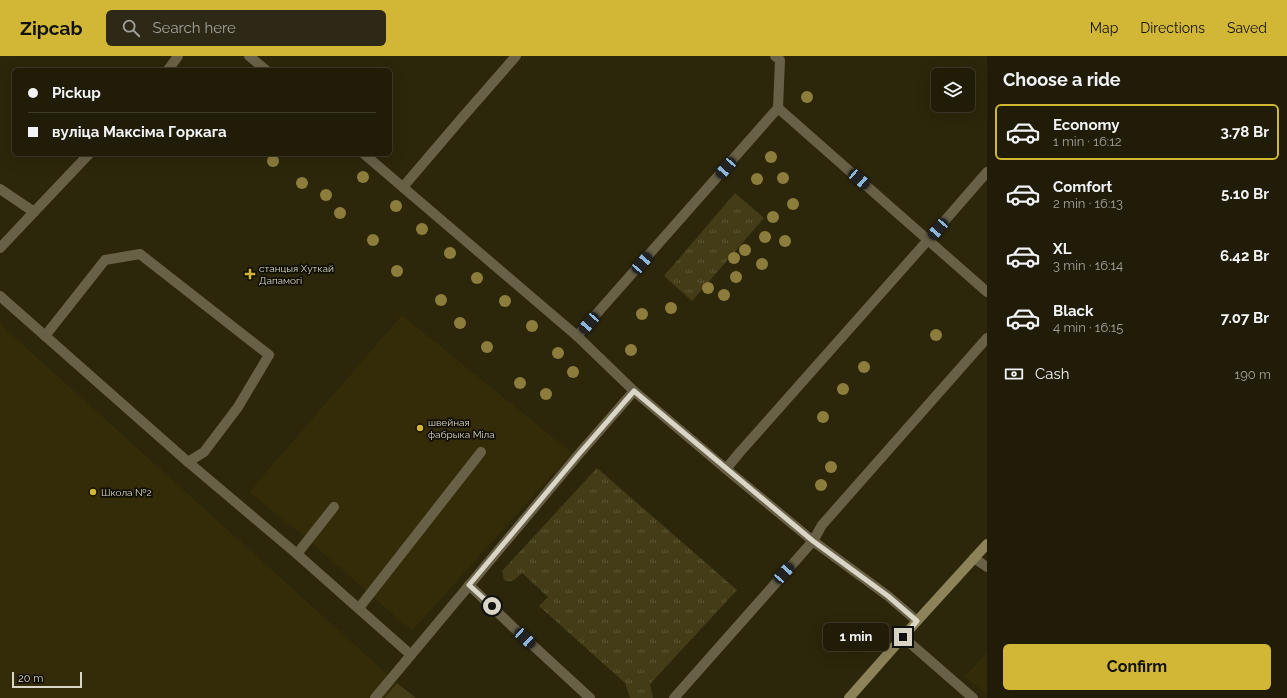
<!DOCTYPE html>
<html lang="en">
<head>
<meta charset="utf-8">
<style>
	:root { --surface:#211c08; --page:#2d2916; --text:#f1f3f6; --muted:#a2a19c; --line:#3e3a29; --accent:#d2b736 }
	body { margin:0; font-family:Raleway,sans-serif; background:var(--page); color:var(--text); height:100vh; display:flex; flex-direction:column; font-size:15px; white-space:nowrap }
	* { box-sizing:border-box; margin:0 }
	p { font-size:13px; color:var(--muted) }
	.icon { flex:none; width:22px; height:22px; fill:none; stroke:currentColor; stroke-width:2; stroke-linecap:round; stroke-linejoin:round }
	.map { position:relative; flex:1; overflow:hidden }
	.drawer { display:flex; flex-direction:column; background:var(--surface); width:300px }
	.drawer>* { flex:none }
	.guide { position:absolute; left:12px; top:12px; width:380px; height:88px; border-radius:6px; box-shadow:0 4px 16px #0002,0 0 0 1px var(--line); display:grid; align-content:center; height:88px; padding:0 16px; background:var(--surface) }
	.fabs { position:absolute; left:931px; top:12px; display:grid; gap:8px }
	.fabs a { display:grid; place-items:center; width:44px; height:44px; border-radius:6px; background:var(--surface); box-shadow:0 4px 16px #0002,0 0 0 1px var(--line); font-size:20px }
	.scale { position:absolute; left:12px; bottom:10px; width:70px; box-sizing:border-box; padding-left:4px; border:2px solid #dad6c7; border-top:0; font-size:11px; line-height:14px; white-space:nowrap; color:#dad6c7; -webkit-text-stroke:3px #110f05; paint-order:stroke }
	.end { position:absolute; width:18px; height:18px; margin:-9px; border:5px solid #dad6c7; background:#111; box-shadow:0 0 0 2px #111 }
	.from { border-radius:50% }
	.bubble { position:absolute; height:28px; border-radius:6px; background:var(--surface); box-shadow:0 4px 16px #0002,0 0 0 1px var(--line); font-size:13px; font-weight:700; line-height:28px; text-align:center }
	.car { position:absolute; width:12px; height:24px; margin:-12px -6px; border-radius:5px; box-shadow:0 0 3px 1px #0007; background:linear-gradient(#222 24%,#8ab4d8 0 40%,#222 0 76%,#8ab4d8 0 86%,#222 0) }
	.guide b { display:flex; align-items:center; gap:14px; height:38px; font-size:15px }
	.guide b+b { border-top:1px solid var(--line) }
	.guide i { width:10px; height:10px; background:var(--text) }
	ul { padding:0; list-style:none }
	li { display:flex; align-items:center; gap:12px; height:56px; margin:0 8px 6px; padding:0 8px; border:2px solid transparent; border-radius:6px }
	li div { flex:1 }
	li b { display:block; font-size:15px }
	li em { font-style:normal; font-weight:700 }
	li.selected { border-color:var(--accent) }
	li>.icon { width:36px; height:36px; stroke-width:1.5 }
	h2 { padding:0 16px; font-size:18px; line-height:48px }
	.pay { display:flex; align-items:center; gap:10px; height:44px; padding:0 16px; font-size:15px }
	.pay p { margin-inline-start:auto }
	.cta { display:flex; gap:8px; margin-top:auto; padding:8px 16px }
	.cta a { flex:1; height:46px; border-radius:6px; background:var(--accent); color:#111; font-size:16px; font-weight:700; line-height:46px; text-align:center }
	header { display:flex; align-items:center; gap:24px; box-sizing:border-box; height:56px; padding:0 20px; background:var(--accent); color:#111 }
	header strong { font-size:19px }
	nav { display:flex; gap:22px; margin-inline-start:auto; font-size:14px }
	.search { width:280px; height:36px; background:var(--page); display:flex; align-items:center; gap:10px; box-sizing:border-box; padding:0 14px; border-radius:6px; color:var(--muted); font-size:15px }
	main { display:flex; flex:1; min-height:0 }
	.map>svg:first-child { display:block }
	.built { fill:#342c08 }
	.grass { fill:url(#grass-tufts) }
	.pitch { fill:#443c17 }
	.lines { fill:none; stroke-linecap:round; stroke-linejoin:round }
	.service { stroke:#686147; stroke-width:10 }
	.secondary { stroke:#8d8358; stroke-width:10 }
	.tree { fill:#8c7d3c }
	.route { stroke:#dad6c7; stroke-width:5 }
	.poi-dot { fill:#d2b736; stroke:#110f05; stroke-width:1.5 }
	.labels { text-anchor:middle; stroke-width:3.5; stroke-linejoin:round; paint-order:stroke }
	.poi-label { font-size:10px; fill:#dad6c7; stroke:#110f05; text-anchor:start }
</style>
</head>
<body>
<header>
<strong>Zipcab</strong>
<div class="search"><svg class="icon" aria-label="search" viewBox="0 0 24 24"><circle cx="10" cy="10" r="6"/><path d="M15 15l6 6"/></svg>Search here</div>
<nav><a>Map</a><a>Directions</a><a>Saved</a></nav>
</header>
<main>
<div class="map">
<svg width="987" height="642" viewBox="0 0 987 642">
	<defs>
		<pattern id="grass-tufts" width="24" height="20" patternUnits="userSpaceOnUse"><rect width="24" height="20" fill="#443c17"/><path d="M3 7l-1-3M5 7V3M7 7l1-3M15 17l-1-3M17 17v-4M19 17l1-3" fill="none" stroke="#5e5737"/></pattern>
	</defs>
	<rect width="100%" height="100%" fill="#2c260b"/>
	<g class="built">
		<polygon points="402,259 572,397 412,575 307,483 249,436"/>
		<polygon points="0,268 397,627 416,642 0,642"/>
		<polygon points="987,597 987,639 965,620"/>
	</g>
	<g class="grass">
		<polygon points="735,137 764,162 692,245 664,220"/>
		<path d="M597,412L737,534L650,628L653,642H630L625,627L539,550L548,541L522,517C516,522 513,528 504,524L502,515Z"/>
	</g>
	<polygon class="pitch" points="397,627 416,642 385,642"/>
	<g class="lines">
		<g class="service">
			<polyline points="249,0 266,14"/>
			<polyline points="168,14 178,0"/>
			<polyline points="778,52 987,236"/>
			<polyline points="364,98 577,280 634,335 726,413 813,485 888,540 917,565"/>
			<polyline points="403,131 461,63 516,0"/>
			<polyline points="0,133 34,156 89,98"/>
			<polyline points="0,192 34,156"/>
			<polyline points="0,240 188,406 297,498 411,599"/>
			<polyline points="45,280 105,204 140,198 269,299 238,351 204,396 188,406"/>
			<polyline points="577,280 778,52 780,4 775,0"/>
			<polyline points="726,413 740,396 928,184 987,116"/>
			<polyline points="297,498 334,451"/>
			<polyline points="974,502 987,511"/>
			<polyline points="469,529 514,572 590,642"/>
			<polyline points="359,552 481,396"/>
			<polyline points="903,581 973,642"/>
			<polyline points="375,642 579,398 634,335"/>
			<polyline points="674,642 813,485 822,469 987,282"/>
		</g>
		<polyline class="secondary" points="849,642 917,565 987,488"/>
	</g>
	<g class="tree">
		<circle cx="807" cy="41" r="6"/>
		<circle cx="771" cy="101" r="6"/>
		<circle cx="273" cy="105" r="6"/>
		<circle cx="363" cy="121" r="6"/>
		<circle cx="783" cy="122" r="6"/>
		<circle cx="757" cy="123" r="6"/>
		<circle cx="302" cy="127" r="6"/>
		<circle cx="326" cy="139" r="6"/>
		<circle cx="793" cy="148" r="6"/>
		<circle cx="396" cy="150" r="6"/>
		<circle cx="340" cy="157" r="6"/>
		<circle cx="773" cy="161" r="6"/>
		<circle cx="422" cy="173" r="6"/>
		<circle cx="765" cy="181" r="6"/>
		<circle cx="373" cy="184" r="6"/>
		<circle cx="785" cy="185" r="6"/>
		<circle cx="745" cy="194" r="6"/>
		<circle cx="450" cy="197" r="6"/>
		<circle cx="734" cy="202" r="6"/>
		<circle cx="762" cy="208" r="6"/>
		<circle cx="397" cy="215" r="6"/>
		<circle cx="736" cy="221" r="6"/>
		<circle cx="477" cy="222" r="6"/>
		<circle cx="708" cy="232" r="6"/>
		<circle cx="724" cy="239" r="6"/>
		<circle cx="441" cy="244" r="6"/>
		<circle cx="505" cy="245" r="6"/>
		<circle cx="671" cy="252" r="6"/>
		<circle cx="642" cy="258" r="6"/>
		<circle cx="460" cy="267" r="6"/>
		<circle cx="532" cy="270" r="6"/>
		<circle cx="936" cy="279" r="6"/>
		<circle cx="487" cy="291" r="6"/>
		<circle cx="631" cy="294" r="6"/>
		<circle cx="558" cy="297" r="6"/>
		<circle cx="864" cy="311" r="6"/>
		<circle cx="573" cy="316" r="6"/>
		<circle cx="520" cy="327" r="6"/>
		<circle cx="843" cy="333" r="6"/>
		<circle cx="546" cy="338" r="6"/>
		<circle cx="823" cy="361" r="6"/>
		<circle cx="831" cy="411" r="6"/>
		<circle cx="821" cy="429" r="6"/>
	</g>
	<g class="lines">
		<polyline class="route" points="492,550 469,529 579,398 634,335 813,485 888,540 917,565 903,581"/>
	</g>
	<g class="poi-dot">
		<path d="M248 212h4v4h4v4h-4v4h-4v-4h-4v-4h4z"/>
		<circle cx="420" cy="372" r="4"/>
		<circle cx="93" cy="436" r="4"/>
	</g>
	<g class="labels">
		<g class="poi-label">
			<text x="259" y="216">станцыя Хуткай<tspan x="259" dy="12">Дапамогі</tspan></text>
			<text x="428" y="370">швейная<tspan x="428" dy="12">фабрыка Міла</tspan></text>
			<text x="101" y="440">Школа №2</text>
		</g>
	</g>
</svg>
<div class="fabs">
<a><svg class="icon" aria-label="layers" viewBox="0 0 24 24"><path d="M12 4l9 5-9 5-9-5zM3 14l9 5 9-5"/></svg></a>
</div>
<div class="scale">20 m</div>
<i class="end from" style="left:492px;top:550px"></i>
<i class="end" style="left:903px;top:581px"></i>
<div class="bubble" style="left:823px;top:567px;width:66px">1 min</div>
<i class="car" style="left:726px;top:112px;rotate:221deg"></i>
<i class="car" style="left:859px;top:123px;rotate:131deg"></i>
<i class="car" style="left:938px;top:173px;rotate:221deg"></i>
<i class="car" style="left:642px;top:207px;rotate:41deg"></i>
<i class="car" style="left:589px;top:267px;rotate:221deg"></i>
<i class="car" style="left:784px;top:517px;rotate:42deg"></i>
<i class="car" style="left:525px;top:582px;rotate:133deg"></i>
<div class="guide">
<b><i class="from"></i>Pickup</b>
<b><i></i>вуліца Максіма Горкага</b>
</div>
</div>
<section class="drawer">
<h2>Choose a ride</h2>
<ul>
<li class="selected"><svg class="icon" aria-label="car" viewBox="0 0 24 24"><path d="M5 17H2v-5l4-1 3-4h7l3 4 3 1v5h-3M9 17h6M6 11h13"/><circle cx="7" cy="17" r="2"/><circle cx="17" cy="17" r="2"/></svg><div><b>Economy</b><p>1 min · 16:12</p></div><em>3.78 Br</em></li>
<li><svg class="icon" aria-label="car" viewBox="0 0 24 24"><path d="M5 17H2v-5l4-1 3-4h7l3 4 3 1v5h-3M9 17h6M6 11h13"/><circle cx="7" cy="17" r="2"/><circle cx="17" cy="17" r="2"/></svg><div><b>Comfort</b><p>2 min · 16:13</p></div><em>5.10 Br</em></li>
<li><svg class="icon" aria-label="car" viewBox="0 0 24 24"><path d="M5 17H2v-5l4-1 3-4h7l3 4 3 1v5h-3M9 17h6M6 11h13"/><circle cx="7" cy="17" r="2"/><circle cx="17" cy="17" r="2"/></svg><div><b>XL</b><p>3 min · 16:14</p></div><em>6.42 Br</em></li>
<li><svg class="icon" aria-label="car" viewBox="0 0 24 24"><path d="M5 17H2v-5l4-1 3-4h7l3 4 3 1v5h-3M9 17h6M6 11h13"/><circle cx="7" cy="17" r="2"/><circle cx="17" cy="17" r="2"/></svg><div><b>Black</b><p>4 min · 16:15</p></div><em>7.07 Br</em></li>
</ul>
<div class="pay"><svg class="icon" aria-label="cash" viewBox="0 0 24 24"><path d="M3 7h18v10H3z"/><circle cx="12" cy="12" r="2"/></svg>Cash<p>190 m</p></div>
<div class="cta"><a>Confirm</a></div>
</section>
</main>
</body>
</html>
